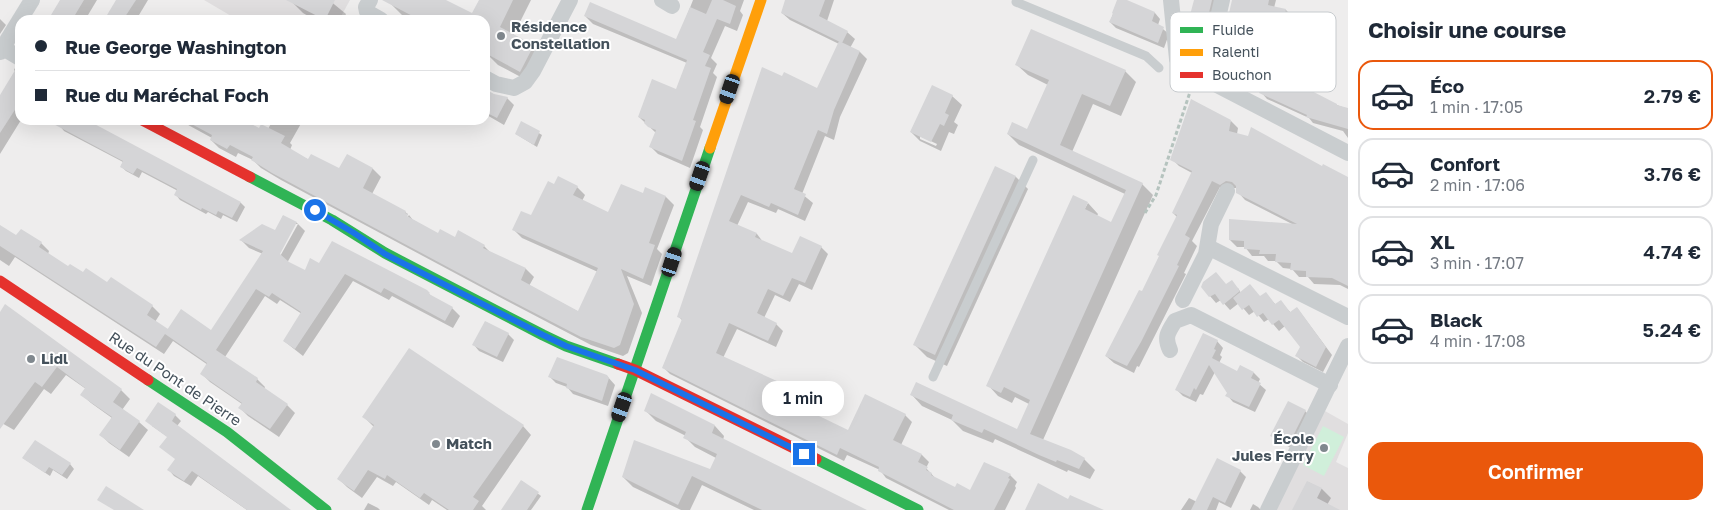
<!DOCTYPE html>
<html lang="fr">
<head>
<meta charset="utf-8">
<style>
	:root { --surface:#fff; --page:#f2f2f3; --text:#1f2937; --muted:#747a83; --line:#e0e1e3; --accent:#ea580c }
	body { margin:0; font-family:"Golos Text",sans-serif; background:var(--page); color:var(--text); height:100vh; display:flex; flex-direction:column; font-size:19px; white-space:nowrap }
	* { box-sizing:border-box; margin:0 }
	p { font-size:16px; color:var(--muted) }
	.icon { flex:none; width:28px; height:28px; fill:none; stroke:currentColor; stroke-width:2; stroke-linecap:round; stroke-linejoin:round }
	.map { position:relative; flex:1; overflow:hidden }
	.panel { display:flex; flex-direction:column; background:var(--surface); width:375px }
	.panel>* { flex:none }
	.hud { position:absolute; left:15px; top:15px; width:475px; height:110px; border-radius:15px; box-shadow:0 5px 20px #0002; display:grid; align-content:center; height:110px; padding:0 20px; background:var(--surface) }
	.end { position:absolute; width:22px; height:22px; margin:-11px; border:6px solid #1a73e8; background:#fff; box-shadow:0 0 0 2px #fff }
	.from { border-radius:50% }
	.bubble { position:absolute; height:35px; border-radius:15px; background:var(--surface); box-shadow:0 5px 20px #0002; font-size:16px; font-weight:600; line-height:35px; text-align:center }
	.car { position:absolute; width:15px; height:30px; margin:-15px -8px; border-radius:6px; box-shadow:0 0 4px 1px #0007; background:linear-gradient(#222 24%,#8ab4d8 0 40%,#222 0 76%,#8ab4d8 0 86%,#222 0) }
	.hud b { display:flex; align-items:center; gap:18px; height:48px; font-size:19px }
	.hud b+b { border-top:1px solid var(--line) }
	.hud i { width:12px; height:12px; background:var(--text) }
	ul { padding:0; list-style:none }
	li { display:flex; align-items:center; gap:15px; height:70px; margin:0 10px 8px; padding:0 10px; border:2px solid var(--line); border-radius:15px }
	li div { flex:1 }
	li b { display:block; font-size:19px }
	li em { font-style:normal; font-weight:600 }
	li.active { border-color:var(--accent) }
	li>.icon { width:45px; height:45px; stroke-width:1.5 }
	h2 { padding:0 20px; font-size:22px; line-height:60px }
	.cta { display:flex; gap:10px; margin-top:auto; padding:10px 20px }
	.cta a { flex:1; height:58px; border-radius:15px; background:var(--accent); color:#fff; font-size:20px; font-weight:600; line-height:58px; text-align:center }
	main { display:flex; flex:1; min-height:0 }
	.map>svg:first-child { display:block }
	.education { fill:#e0dedf }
	.green { fill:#d0efda }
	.shadow { fill:#0003; fill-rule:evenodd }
	.building { fill:#d5d5d7 }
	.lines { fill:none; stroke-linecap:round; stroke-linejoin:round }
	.path { stroke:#b5c3be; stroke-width:3; stroke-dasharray:4 2.5; stroke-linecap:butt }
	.lane { stroke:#c9cdcf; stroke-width:9 }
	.street { stroke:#c9cdcf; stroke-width:16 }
	.fast { stroke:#30b455; stroke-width:11 }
	.slow { stroke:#ff9f0a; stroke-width:11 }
	.jam { stroke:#e5322d; stroke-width:11 }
	.route { stroke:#1a73e8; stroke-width:6 }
	.poi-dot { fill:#80888e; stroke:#fff; stroke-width:2 }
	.labels { text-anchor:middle; stroke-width:4; stroke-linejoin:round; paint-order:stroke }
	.poi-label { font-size:15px; font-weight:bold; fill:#44515b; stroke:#fff; text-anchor:start }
	.street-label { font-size:15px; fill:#44515b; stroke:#fff }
	.key { fill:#fff; stroke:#c7cbce; stroke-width:1 }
	.key-label { font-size:14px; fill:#44515b }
</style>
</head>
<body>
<main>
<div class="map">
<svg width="1348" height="510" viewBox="0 0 1348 510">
	<rect width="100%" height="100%" fill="#eeeded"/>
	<g class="education">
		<polygon points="204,0 350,0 339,20 238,20"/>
		<polygon points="1325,411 1348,424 1348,433 1336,462 1348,468 1348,510 1272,510"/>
	</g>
	<polygon class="green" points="1323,426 1344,437 1324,476 1303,465"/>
	<g class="shadow">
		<polygon points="62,0 97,0 85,20 49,20"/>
		<polygon points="118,0 148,0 136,20 105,20"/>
		<polygon points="291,0 329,0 346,14 343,20 315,20 303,13 291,1"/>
		<polygon points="393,0 443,0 473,15 480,0 531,0 513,36 533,46 545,58 532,83 498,65 485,52 485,20 411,20 403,16 391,4"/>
		<polygon points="693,0 744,0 740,11 743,15 737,31 725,26 711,58 717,64 713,73 717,77 700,127 703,130 690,168 658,154 651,147 656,133 639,117 677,91 687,63 593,24 585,16 677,41"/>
		<polygon points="787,0 834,0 827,21 847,32 855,39 850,48 860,52 867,59 840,117 834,140 825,136 802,194 813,203 805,221 778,209 776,213 748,202 737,226 757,234 763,242 793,255 821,247 828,254 812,290 799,284 790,302 775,295 764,318 776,324 783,331 776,347 737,329 723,358 789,388 796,395 792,404 849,432 905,415 912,422 901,445 922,455 929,462 926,468 937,480 955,489 971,492 1010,475 1017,482 1015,486 1016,488 1005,510 949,510 886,478 880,470 847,455 844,461 670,374 663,367 683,321 678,316 782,78 818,90 839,44 790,20 782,13"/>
		<polygon points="1118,0 1123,0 1155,13 1160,19 1158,25 1169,34 1164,48 1116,28 1110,22"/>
		<polygon points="1195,0 1221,0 1205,60 1197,58 1189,47 1196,19 1192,15"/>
		<polygon points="1243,0 1276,0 1274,8 1286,10 1292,16 1291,18 1308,24 1314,30 1312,38 1288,31 1285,40 1255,33 1250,58 1229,53 1223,47"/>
		<polygon points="0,19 6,25 0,34"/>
		<polygon points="1017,65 1125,71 1136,82 1121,116 1093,104 1072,152 1142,184 1153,195 1043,440 1084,459 1095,470 1090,479 1068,470 1067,472 995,439 993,443 963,431 952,420 922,406 912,395 1018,430 1029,404 1015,397 1012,403 998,396 988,385 1088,203 1098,214 1097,216 1112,224 1125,194 1019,145 1008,134 1028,131 1048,85 1028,75"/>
		<polygon points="15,68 20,69 20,120 21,120 0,154 0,97 16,72 14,70"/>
		<polygon points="485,91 493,95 507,98 514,105 504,125 485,114"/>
		<polygon points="1261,92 1303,93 1348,109 1348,138 1343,131 1313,123 1309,118 1267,99"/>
		<path d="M952,96L962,105L954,122L958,125L954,134L949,132L941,151L920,141L911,132ZM920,136L937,144L936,146L920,139Z"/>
		<polygon points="60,120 85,120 241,203 245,207 237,222 223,215 221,219 208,212 206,214 180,200 176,195 178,191 142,172 139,178 126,171 121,166 123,162 64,131 60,126"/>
		<polygon points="179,120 231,120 260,130 268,129 273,120 303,120 290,143 292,145 290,150 309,160 340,170 347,156 373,169 381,177 372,194 405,212 408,214 404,222 409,215 413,220 439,235 484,246 491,253 526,269 534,277 529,286 579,312 598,272 522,238 514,230 531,217 555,186 577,187 585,195 582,201 609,214 644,194 646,189 666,197 674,205 657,249 662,254 651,286 627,276 642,313 628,353 623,356 591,345 507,301 281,180 261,168 253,160 238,153 236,157 219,148 211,140 212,138"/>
		<polygon points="1231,121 1238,128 1237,134 1348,178 1348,289 1340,285 1314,284 1308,277 1299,277 1292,269 1283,268 1276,261 1268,261 1264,256 1252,256 1245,247 1237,247 1230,240 1294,225 1245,200 1238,192 1237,188 1234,188 1228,191 1220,187 1192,241 1197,246 1184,273 1186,274 1139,367 1137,366 1134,373 1114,363 1106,356 1143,293 1177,217 1173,213 1192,173 1179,166 1172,159"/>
		<polygon points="522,123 542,135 537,147 516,134"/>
		<polygon points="995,168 1016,177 1028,189 947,366 927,357 915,345"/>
		<path d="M283,216L297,223L305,231L287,263L305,271L320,265L429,294L434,298L452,308L460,316L453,328L392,296L389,300L353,281L303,356L284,341L302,314L280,300L277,304L265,296L225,357L257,379L265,387L264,389L287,405L295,413L279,437L248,416L240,408L242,404L210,382L202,374L208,365L173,341L164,354L15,257L9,266L0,260V228L17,237L41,243L49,251L48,254L69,268L108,284L111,279L152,306L160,314L155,322L167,330L212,332L263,254L249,248L241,240L276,232ZM295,224H298L278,260L275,259Z"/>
		<polygon points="1227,285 1238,288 1241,293 1261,298 1266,294 1276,305 1280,301 1291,313 1297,308 1332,355 1323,372 1303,362 1297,356 1301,347 1285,326 1279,331 1269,319 1264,322 1255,311 1249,315 1239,303 1230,310 1221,300 1216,303 1210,296"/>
		<polygon points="6,306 121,390 130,399 122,410 139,422 148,430 129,457 109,443 101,435 112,418 91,403 82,395 86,389 66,375 51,394 44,389 14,430 0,422 0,314"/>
		<polygon points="486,322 508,334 514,340 503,362 479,351 474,345"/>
		<polygon points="1217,341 1223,348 1220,355 1222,357 1219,363 1238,373 1241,367 1254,373 1260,379 1258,383 1266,390 1255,412 1233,402 1227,395 1228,393 1215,372 1203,395 1200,394 1196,402 1183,396 1176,389"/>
		<polygon points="607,376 615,385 608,406 573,394 567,387 556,383 550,377"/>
		<polygon points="646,411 715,426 724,436 723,440 865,510 754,510 702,485 690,510 681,510 633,487 623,477 711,470 716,458 695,447 685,437 686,436 656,421"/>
		<polygon points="1305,411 1311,417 1295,450 1278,441 1272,435"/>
		<polygon points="175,415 181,421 177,426 287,510 247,510 198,476 191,486 174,476 169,470 176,459 168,437 152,426"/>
		<polygon points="364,417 523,426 531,435 482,506 486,510 447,510 432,500 429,505 396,482 393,486 377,477 362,498 347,487 339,479 374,427"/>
		<polygon points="23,458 70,464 74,469 67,479 53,470 50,476"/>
		<polygon points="1240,471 1246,477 1231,508 1219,502 1216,510 1181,510 1189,498 1197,502"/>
		<polygon points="522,481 541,496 531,510 513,510"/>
		<polygon points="1308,482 1322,489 1331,498 1327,505 1333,510 1294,510"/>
		<polygon points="368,503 378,508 380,510 364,510"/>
		<polygon points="1253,504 1258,507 1261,510 1250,510"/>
	</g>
	<g class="building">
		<polygon points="60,0 84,0 72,20 48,20"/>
		<polygon points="116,0 136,0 123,20 104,20"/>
		<polygon points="286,0 335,0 325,20"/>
		<polygon points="382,0 446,0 472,13 479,0 513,0 500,27 534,45 520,72 485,53 485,20 420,20"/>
		<polygon points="712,0 723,0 736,6 730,24 717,19 703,52 710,55 705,66 711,68 693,120 696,121 682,161 649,147 656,130 648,127 644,123 645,120 638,117 652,79 676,89 687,60 584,16 590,2 676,39 690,7 706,14"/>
		<polygon points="785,0 825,0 819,16 848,31 842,43 781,13"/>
		<polygon points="1117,0 1127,0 1155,12 1152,21 1164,27 1158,43 1109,22 1113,14 1112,13"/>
		<polygon points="1194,0 1212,0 1199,55 1189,52 1190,48 1187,48 1195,17 1190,15"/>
		<polygon points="1232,0 1269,0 1268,5 1286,9 1285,14 1309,23 1306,33 1282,25 1279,35 1250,28 1245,53 1221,48"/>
		<polygon points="1031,29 1126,70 1110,106 1082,94 1060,145 1143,183 1030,434 1071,450 1085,458 1079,469 1057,460 1056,462 1039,455 984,429 982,433 951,420 953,415 910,395 916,382 1017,429 1030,400 1004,387 1001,393 986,386 1073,195 1088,202 1085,209 1111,222 1126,190 1007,134 1012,122 1027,129 1049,80 1015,65"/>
		<polygon points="839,41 860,51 834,110 827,134 818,130 794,189 806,194 798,215 771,203 769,207 741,195 729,221 757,233 755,237 792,253 800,236 822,246 805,283 792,278 783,296 768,289 757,313 777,323 768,341 729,323 716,353 790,387 784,399 848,430 865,394 906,414 893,440 922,454 918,462 928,467 926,470 932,473 931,475 955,487 957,483 970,490 984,462 1011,474 1008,478 1010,479 994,510 954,510 878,471 879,467 840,448 837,455 662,368 682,319 677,317 762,67 782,76 784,72 817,88"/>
		<polygon points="17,67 20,68 20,102 0,133 0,95"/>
		<polygon points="1265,73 1302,91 1304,87 1337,104 1337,105 1348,108 1348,129 1306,117 1307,115 1259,93"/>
		<polygon points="932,85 953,95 945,113 949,115 944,126 940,124 931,142 910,132"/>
		<polygon points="485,89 494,94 508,97 497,118 485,112"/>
		<polygon points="1191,99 1231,120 1229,131 1248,136 1251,127 1322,166 1323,164 1348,177 1348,286 1332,278 1306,277 1306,271 1290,270 1291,263 1275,262 1276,254 1259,254 1260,250 1244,249 1244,241 1229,240 1229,219 1297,224 1236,193 1236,186 1232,182 1226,181 1220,185 1212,181 1185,235 1190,238 1177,265 1179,266 1141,342 1127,366 1105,356 1139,290 1142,291 1159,256 1157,255 1177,215 1172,213 1192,171 1170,160"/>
		<polygon points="46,120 87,120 241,202 232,218 218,211 216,215 202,208 201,210 174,195 177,189 137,168 133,174 120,167 123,161"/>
		<polygon points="184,120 244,120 259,128 261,124 285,136 281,143 308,159 311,154 339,168 347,154 373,168 363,188 406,211 405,213 408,214 407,216 438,233 440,229 455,237 458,230 485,245 483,248 526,268 521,280 578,311 598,268 512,230 521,211 531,215 548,181 554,184 558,176 578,186 573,195 608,212 621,184 643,193 645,187 666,196 649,243 655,245 643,279 621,269 634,304 620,345 614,348 581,337 498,294 272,173 251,160 253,157 230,145 227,149 210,140 212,135"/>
		<polygon points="521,121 540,131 534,145 515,134"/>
		<polygon points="995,166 1016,176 935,355 913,345"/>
		<polygon points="283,215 297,222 280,254 289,262 305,270 310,258 319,263 332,241 427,290 430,293 429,294 453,307 445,321 384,288 381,293 345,274 295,349 283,341 301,312 272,293 269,297 256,289 216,350 258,378 256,382 288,404 270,429 238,408 242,403 200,374 207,363 165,334 156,347 0,246 0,225 16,235 21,229 42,242 39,247 68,266 70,264 83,272 86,268 107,282 111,277 153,305 147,315 168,329 165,333 181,309 211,330 263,251 239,240 262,224 275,230"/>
		<polygon points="1216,272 1226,284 1232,280 1240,291 1223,305 1215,294 1209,297 1201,287 1203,282"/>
		<polygon points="1250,284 1260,296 1266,292 1275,304 1281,300 1290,312 1297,307 1326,347 1316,367 1295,356 1300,347 1279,320 1272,325 1263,313 1257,317 1249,305 1242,310 1233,298"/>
		<polygon points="5,304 122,389 113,402 140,421 120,450 99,435 112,417 80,395 85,388 57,367 42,387 35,382 0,429 0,312"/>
		<polygon points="485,321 509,333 497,357 472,345"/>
		<polygon points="1203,333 1218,340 1214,349 1216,350 1212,358 1237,371 1240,365 1254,372 1251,378 1261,383 1249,407 1225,396 1227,393 1209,365 1196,390 1194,388 1190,397 1175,390"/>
		<polygon points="409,348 524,425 473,497 479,501 473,510 449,510 424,493 420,498 387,475 385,479 368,470 354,491 337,479 374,425 362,417"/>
		<polygon points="557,357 607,375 609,378 602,401 566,388 567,384 548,377"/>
		<polygon points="651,393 715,425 712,433 867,510 762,510 692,476 678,505 622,477 634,440 710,469 717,454 683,438 686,432 644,411"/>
		<polygon points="1288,401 1306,410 1289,444 1270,436"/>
		<polygon points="158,402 176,414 172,421 291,510 247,510 192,471 184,481 167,470 175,459 159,447 167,437 145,421"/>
		<polygon points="35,440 71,463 62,475 49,467 45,473 22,458"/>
		<polygon points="1217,458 1241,470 1225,503 1213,497 1207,510 1191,510"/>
		<polygon points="521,480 539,492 527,510 501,510"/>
		<polygon points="1307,481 1322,488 1317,498 1340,510 1292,510"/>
		<polygon points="1038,483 1068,499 1070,495 1104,510 1025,510"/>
		<polygon points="106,486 144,510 114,510 97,500"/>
	</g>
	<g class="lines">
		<polyline class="path" points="1145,213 1156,195 1191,89"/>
		<g class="lane">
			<polyline points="1016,2 1146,56 1159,68"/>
			<polyline points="933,377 1033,160"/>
		</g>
		<g class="street">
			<polyline points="370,0 366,7 367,12 381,20"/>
			<polyline points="662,0 672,6"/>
			<polyline points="1171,0 1177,59 1180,64 1188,70 1348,153"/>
			<polyline points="3,48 20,58"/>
			<polyline points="0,52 32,0"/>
			<polyline points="485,78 496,84 514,88 525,82 533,71 570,0"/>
			<polyline points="1204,79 1222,0"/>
			<polyline points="1208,247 1348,317"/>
			<polyline points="1183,300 1206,254 1211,224 1227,191"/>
			<path d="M1170,350C1164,337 1168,332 1175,321L1191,315L1330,385"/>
			<polyline points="1268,510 1348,346"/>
		</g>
		<g class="fast">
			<polyline points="250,177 332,220 385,253 543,335 566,346 618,364"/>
			<polyline points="148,380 227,432 326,510"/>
			<polyline points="816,459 918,510"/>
			<polyline points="587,510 710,148"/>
		</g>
		<polyline class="slow" points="710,148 761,0"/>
		<g class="jam">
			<polyline points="142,120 250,177"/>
			<polyline points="0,281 148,380"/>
			<polyline points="618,364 635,370 816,459"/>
		</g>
	</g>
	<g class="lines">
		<polyline class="route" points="315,210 354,233 385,254 543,335 566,346 635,370 804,454"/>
	</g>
	<g class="poi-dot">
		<circle cx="501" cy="36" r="5"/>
		<circle cx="31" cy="359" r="5"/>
		<circle cx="436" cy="444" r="5"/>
		<circle cx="1324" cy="448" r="5"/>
	</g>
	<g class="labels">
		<g class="poi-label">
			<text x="511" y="32">Résidence<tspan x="511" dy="17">Constellation</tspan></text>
			<text x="41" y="364">Lidl</text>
			<text x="1314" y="444" text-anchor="end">École<tspan x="1314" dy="17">Jules Ferry</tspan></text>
			<text x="446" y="449">Match</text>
		</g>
		<g class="street-label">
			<text transform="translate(175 379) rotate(34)" y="5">Rue du Pont de Pierre</text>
		</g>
	</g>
	<rect x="1170" y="12" width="166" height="80" rx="8" class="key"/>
	<rect x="1180" y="27" width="23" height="6" fill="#30b455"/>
	<rect x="1180" y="49" width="23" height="7" fill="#ff9f0a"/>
	<rect x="1180" y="72" width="23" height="6" fill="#e5322d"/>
	<g class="key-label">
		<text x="1212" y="35">Fluide</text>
		<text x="1212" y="57">Ralenti</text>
		<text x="1212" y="80">Bouchon</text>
	</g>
</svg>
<i class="end from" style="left:315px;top:210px"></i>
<i class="end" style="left:804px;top:454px"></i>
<div class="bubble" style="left:762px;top:381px;width:82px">1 min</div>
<i class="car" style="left:730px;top:89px;rotate:199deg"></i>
<i class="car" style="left:700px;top:176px;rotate:199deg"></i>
<i class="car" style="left:672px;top:262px;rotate:18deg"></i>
<i class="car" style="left:622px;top:407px;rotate:199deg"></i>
<div class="hud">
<b><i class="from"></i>Rue George Washington</b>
<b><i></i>Rue du Maréchal Foch</b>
</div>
</div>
<section class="panel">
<h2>Choisir une course</h2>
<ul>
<li class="active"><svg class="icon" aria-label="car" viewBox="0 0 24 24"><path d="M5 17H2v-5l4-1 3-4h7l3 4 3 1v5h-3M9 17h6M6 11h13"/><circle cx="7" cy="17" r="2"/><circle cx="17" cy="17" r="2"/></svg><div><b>Éco</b><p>1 min · 17:05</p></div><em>2.79 €</em></li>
<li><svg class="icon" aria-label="car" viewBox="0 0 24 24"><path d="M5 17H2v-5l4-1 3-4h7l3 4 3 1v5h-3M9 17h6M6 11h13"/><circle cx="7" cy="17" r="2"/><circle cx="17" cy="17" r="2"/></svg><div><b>Confort</b><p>2 min · 17:06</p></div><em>3.76 €</em></li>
<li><svg class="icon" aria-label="car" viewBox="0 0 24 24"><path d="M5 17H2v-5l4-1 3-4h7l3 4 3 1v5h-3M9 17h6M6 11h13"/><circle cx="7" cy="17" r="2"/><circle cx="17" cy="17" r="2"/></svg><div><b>XL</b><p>3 min · 17:07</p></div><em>4.74 €</em></li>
<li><svg class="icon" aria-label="car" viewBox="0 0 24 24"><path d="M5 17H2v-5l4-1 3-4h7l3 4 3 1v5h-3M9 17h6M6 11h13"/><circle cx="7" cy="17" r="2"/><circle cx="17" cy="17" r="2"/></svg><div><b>Black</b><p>4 min · 17:08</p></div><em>5.24 €</em></li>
</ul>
<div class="cta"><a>Confirmer</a></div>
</section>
</main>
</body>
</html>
